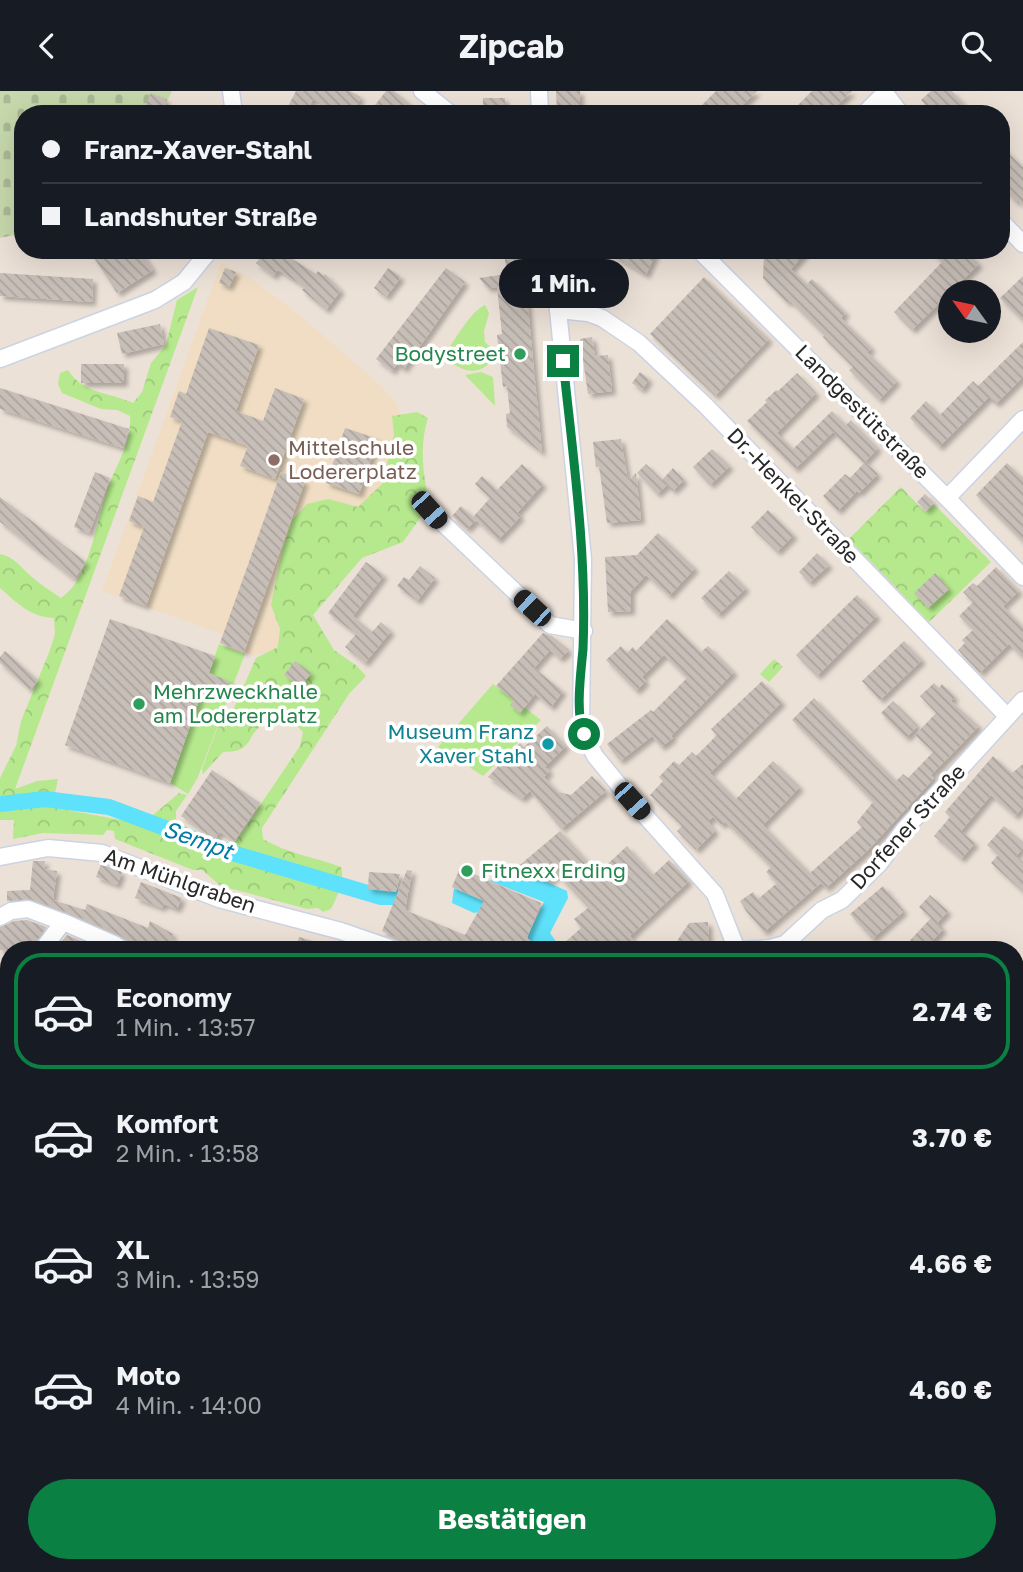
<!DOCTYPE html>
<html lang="de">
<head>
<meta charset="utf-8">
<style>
	:root { --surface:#171b24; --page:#242831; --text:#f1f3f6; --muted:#9ea1a6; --line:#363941; --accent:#0b8043 }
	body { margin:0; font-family:"Golos Text",sans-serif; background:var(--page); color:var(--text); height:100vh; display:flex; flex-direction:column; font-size:26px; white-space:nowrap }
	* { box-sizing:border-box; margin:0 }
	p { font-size:23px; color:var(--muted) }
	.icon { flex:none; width:38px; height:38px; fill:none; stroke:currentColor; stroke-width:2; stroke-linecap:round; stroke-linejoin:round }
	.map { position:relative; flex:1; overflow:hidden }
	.side { position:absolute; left:0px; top:850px; width:1024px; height:632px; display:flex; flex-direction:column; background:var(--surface); border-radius:28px 28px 0 0; box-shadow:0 7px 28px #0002 }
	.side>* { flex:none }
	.hud { position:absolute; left:14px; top:14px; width:996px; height:154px; border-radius:28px; box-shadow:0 7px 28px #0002; display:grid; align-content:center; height:154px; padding:0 28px; background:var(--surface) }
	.needle { width:46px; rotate:303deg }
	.controls { position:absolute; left:938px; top:189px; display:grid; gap:14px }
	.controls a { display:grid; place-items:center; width:63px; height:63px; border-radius:50%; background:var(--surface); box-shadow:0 7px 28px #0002; font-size:35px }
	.end { position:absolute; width:32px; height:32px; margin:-16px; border:9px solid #0b8043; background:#fff; box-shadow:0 0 0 4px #fff }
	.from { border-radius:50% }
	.bubble { position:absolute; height:49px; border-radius:24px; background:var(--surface); box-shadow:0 7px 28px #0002; font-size:23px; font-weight:700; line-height:49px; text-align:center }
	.car { position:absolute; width:21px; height:42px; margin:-21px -10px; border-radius:9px; box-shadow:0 0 5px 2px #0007; background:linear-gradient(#222 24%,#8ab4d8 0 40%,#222 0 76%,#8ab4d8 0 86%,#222 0) }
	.hud b { display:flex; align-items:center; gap:24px; height:66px; font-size:26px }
	.hud b+b { border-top:2px solid var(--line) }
	.hud i { width:18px; height:18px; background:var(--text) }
	ul { padding:12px 0 0; list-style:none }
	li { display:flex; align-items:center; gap:21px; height:116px; margin:0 14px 10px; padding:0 14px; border:4px solid transparent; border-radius:28px }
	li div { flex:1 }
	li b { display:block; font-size:26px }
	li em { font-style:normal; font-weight:700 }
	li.current { border-color:var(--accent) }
	li>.icon { width:63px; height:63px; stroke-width:1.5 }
	.primary-button { display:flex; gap:14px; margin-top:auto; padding:14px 28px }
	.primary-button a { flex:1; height:80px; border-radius:42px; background:var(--accent); color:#fff; font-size:28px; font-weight:700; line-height:80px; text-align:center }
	header { display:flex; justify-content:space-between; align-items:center; height:91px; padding:0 28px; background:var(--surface); font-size:32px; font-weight:700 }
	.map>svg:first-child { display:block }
	.education { fill:#f0ddc4 }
	.grass { fill:#b6e98d }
	.forest { fill:url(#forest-crowns) }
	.cemetery { fill:url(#cemetery-stones) }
	.water { fill:#5ee1fa }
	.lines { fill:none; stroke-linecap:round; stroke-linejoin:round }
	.canal { stroke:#5ee1fa; stroke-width:16 }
	.river { stroke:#5ee1fa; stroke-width:26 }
	.building { fill:url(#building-back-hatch); filter:url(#shadow) }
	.minor-casing { stroke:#ccd3e3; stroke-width:19 }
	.minor { stroke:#fff; stroke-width:16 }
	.route { stroke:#0b8043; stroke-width:9 }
	.leisure-dot { fill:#2e9e5b; stroke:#fff; stroke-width:2.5 }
	.education-dot { fill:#8d6e63; stroke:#fff; stroke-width:2.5 }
	.culture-dot { fill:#0f9aa8; stroke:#fff; stroke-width:2.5 }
	.labels { text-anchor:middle; stroke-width:7; stroke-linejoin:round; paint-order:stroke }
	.leisure-label { font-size:21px; fill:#27864d; stroke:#fff; text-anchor:start }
	.street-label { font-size:21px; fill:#272727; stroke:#fff }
	.education-label { font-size:21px; fill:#785e54; stroke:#fff; text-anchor:start }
	.culture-label { font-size:21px; fill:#0d838f; stroke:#fff; text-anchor:end }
	.water-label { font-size:23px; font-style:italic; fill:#007ba3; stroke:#fff }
</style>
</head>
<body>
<header><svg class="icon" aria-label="back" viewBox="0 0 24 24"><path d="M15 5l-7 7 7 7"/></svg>Zipcab<svg class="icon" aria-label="search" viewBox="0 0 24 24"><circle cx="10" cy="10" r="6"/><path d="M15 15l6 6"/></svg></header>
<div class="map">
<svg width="1023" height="1481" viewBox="0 0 1023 1481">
	<defs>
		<pattern id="forest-crowns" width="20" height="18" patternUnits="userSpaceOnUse" patternTransform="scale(1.75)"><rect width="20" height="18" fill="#b6e98d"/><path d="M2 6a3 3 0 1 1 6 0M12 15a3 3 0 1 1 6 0" fill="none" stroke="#9cc87a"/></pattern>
		<pattern id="cemetery-stones" width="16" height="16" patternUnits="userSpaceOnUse" patternTransform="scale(1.75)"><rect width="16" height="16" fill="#c6d8ac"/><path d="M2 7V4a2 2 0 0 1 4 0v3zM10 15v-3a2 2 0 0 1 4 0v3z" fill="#aab994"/></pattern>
		<pattern id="building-back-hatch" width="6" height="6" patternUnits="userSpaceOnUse" patternTransform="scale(1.75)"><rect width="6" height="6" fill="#c7beb7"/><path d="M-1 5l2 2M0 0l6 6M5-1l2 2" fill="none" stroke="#aba39d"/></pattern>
		<filter id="shadow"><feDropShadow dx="4" dy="4" stdDeviation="2" flood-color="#0004"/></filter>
	</defs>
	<rect width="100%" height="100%" fill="#ece1d7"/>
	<g class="education">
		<polygon points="221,172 253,189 297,222 377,291 396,311 406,343 391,396 280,556 254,565 219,552 222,543 102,500"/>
		<polygon points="1023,927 1023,1066 1015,1069 1015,936"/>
		<polygon points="695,1474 699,1476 701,1474 763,1474 774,1481 687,1481"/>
	</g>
	<g class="grass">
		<path d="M485,214L489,222L484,240L485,251L490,256L491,270C479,286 458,280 447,267V260C456,247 472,219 485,214Z"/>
		<polygon points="481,281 493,286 495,315 465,284"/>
		<polygon points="219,553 245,563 198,686 188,703 170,692"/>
		<polygon points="493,593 541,629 483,685 438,656"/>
	</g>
	<g class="forest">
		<path d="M198,196L15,698L37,690L58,688L52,716L126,730L140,735L179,702L187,704L176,720V728C193,741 213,757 236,750L300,655L303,641L291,629L279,625C274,628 267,630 263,633C245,646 254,661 223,661L203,683L202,678L219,632L227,627L234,617L256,567L278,556L280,538L271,514L282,460L292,429L307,413L328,408L358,416L382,393L394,344L392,325L417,321L428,327C419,354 423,386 430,413L403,451L362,467L313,524L334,559L357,575L366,585L349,603L262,737L263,748C288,763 315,766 341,776C345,788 337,807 331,818L323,821L318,817L307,818L221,795L202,779H193L115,748L114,740L107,739L103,744L43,742L13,748L14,729H0V687L16,655L21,630L50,559L55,543L54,527C30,526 17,512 0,497V463C15,466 21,477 32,486C41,494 51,500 61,507C69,501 75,494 79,486C93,461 97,430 106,402C114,377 132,353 130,325L117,319L101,318L62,302L58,293L60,282L68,279C83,303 109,301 133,312L142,301L151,272L166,254L177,209Z"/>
		<polygon points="901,396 925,421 934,413 991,471 929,531 849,448"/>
		<polygon points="774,568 783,576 769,591 760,583"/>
		<polygon points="0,1238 9,1254 9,1399 0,1381"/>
		<polygon points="65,1474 149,1474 154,1481 76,1481"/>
	</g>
	<polygon class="cemetery" points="0,0 172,0 161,23 23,23 23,142 0,147"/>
	<g class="water">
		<polygon points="514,779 541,788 567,800 568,807 550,842 562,859 540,859 527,846 544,811 490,790 498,783"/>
		<polygon points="454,797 500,817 474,822 452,812"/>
	</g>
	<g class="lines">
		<g class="canal">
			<polyline points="0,713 45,708 109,716 229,761 381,806 394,806"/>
			<polyline points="1015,1360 1023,1361"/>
		</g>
		<g class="river">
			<polyline points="0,1313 9,1327"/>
			<polyline points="100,1474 104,1481"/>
		</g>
	</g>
	<g class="building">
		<polygon points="296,0 350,0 361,6 352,23 342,23 313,8 306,23 284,23"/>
		<polygon points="386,0 394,0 409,12 400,23 378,23 372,18"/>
		<polygon points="556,0 580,0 580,23 557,23"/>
		<polygon points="716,0 757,0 734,23 693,23"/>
		<polygon points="812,0 852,0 828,23 789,23"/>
		<polygon points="931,0 952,0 973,23 921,23 928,16 921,9"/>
		<polygon points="151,2 167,9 161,23 142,23"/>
		<rect x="483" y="7" width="22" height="16"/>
		<polygon points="1001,55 1023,76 1023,115 1018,109 1016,111 1001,96"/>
		<polygon points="89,159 140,159 153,179 117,202"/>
		<polygon points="266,159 278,159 316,183 318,180 324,185 325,183 341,199 326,219 302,199 305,196 278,179 273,185 256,172"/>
		<polygon points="518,159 528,159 532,185 525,186 542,362 507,336 506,323 510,322 507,295 503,296 497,244 502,243 497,196 488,197 479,187 507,183 504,161"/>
		<polygon points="576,159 657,159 646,184 605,160 611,204 595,204 585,197 579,197"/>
		<polygon points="768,159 808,159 791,178 807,193 812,188 846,222 841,227 872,257 867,261 897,290 879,309 849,279 853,276 823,246 824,244 790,210 787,212 763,187 764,163"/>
		<polygon points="930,159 965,159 979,173 912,239 894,221 942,171"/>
		<polygon points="225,177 236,181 229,196 219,192"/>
		<polygon points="388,177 401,186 386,206 374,197"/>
		<polygon points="446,177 465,191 404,278 397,273 392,280 376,268"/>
		<polygon points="0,182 93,188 92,211 0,205"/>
		<polygon points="1023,185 1023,230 1000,207"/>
		<polygon points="704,186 769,248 715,305 650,243"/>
		<polygon points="160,233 164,253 122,263 117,242"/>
		<polygon points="209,237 259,254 236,320 263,330 275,297 304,308 275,388 240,375 248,355 208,341 146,515 119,505 144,436 129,430 138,405 153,411 182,330 170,326 179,300 186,303"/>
		<polygon points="592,246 595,265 608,264 612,300 588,303 580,248"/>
		<polygon points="1023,251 1023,286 996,313 989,306 939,356 910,327 926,310 940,324 973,290 978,295"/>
		<rect x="81" y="273" width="43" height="19"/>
		<polygon points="640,281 649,288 642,299 632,292"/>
		<polygon points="797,282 816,302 777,342 793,358 832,320 846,334 851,329 878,357 864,372 833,341 795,378 747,330 767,311 765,309 771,304 776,299 778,300"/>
		<polygon points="0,297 129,338 123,357 0,318"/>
		<polygon points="345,337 378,348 359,403 326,392"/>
		<polygon points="621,348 628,390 636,382 641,429 607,432 599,375 596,376 593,351"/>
		<polygon points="712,358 730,375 710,394 693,376"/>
		<polygon points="865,371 878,383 859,402 857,400 838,420 823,405 845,383 850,387"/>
		<polygon points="1007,372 1023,387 1023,451 976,404"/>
		<polygon points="522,373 543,393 517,422 521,425 498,449 476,429 467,438 452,425 461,415 473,426 490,407 475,393 482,385 497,399"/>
		<polygon points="646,373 667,394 657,403 637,382"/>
		<polygon points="673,377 684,389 673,400 662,389"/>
		<polygon points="95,381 110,387 89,442 74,436"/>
		<polygon points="281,381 305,390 244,561 220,552"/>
		<polygon points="925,403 934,412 926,420 917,411"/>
		<polygon points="0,406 86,471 74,488 0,431"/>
		<polygon points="768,419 794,444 777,461 751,436"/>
		<polygon points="658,442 695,477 669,505 646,484 631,500 631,520 608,521 605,466 637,464"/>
		<polygon points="817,462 829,474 809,492 799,481"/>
		<polygon points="366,471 384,484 353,525 372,541 381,531 391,540 365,572 345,556 356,543 328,522"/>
		<polygon points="420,475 435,487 417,510 397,495 404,486 409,489"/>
		<polygon points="996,476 1019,500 1003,515 1023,536 1023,567 1009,553 980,582 958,559 965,552 962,549 973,539 959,525 973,511 963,501 973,492 977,495"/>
		<polygon points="729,480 746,497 718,524 701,507"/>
		<polygon points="935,482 949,498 928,517 914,502"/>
		<polygon points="857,504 877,525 817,585 796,564"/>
		<polygon points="110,528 215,565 209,582 229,590 226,599 205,592 170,692 65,654"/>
		<polygon points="667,528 701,561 708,555 734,581 671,645 673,647 661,656 652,645 620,670 607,653 651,619 653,621 687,587 664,564 642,586 646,590 636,600 606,569 621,555 627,562 633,556 636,560"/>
		<polygon points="543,542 552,545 569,559 560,568 550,559 534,577 563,600 551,616 535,603 520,622 510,614 514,609 496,595"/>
		<polygon points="904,550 922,569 880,609 862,590"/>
		<polygon points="5,560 38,589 30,599 0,572 0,566"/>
		<polygon points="295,570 311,582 301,596 284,584"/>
		<polygon points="762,590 782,611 710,682 736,708 773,670 800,696 763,734 810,782 862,736 857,731 873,711 792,629 814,607 896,690 903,683 908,687 933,661 915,644 936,622 920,605 934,592 939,597 942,593 955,606 951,610 979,635 931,684 934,687 868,759 826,797 821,792 764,841 746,820 740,810 753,801 758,808 777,792 766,781 771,776 725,731 721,734 713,726 708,730 715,740 696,759 677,740 682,735 650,704 663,690 659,686 674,670 679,674 692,661 696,665 717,644 711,638"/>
		<polygon points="893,610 918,635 906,647 881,622"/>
		<polygon points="547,635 566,655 545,676 550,680 544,686 558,701 571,704 592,685 606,700 561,738 530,700 522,708 488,686 520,652 524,656"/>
		<polygon points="993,665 1012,682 1023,673 1023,716 1015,725 991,704 961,740 975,752 961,768 934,745 950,726 945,721"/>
		<polygon points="212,679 260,712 234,750 220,741 215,748 181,725"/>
		<polygon points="1004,735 1023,751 1023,757 1016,765 1023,771 1023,801 991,772 998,764 987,754"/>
		<polygon points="560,740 598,782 627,755 653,784 669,769 689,790 630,845 636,852 628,859 568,859 563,853 581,837 574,828 588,817 557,783 550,791 514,779"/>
		<polygon points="33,770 45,770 44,778 57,780 53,809 85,819 87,813 148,837 150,830 173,843 171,847 175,849 169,859 133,859 129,851 120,844 72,823 31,808 7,810 7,800 30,799"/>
		<polygon points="101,773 122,781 117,794 96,786"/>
		<polygon points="460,777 541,812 527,847 540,859 426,859 382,840 407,779 412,780 405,819 465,844 484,810 452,796"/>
		<polygon points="369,781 400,783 396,801 368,798"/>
		<polygon points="141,791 182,807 177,818 164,813 162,817 135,807"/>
		<polygon points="883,795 904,820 872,848 850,823"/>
		<polygon points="930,804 948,820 937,832 943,838 924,859 901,859 931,827 919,816"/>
		<polygon points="27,829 46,836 34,853 32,859 0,859 0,836 14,830"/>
		<polygon points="708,831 709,848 702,859 671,859 689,832"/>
		<polygon points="67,844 102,859 55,859"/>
		<polygon points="299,846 334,856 333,859 295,859"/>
	</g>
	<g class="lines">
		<g class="minor-casing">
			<g id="minor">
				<polyline points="231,0 234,23"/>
				<polyline points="422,0 451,23"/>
				<polyline points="539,0 540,23"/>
				<polyline points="864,23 885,2 901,23"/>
				<polyline points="1001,130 1023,153"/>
				<polyline points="552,159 583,468 581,637 595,665 632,710 715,803 737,859"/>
				<polyline points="699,159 947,407 1023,486"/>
				<polyline points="558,219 588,222 602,227 639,252 705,314 1007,625"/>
				<polyline points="0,268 155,209 184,191 210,159"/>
				<polyline points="947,407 1023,328"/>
				<polyline points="429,419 550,534 584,540"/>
				<polyline points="0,766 48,757 102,762 219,808 341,840 396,859"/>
				<polyline points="0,826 11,820 28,818 68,833 114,853 123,859"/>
				<polyline points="42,859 63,831"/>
				<polyline points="744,859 770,857 785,853 822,819 842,809 879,773 904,739 1023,609"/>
				<polyline points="0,918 9,906"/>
				<polyline points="0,935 9,957"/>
				<polyline points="1015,1090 1023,1085"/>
				<polyline points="1015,1143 1017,1141 1023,1148"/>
				<polyline points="0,1148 9,1162"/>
				<polyline points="1015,1182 1023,1191"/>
				<polyline points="1015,1296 1023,1303"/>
				<polyline points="1015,1426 1023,1428"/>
				<polyline points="479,1474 491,1481"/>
				<polyline points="388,1481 393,1474"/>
				<polyline points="555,1481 561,1474"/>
				<polyline points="946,1481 951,1474"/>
			</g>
		</g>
		<use href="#minor" class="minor"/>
	</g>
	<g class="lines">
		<path class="route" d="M563,270C573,366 587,462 583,558C581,581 575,623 584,643"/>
	</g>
	<g class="leisure-dot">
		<circle cx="520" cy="263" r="7"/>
		<circle cx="139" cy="613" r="7"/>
		<circle cx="467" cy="780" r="7"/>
	</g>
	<circle class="education-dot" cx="274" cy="369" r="7"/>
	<circle class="culture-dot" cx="548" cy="653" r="7"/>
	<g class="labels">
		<g class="leisure-label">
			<text x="506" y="270" text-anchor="end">Bodystreet</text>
			<text x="153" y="608">Mehrzweckhalle<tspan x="153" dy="24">am Lodererplatz</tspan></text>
			<text x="481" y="787">Fitnexx Erding</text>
		</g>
		<g class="street-label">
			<text transform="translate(862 321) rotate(45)" y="7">Landgestütstraße</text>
			<text transform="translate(793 405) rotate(46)" y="7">Dr.-Henkel-Straße</text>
			<text transform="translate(908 736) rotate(-48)" y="7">Dorfener Straße</text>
			<text transform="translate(180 790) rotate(19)" y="7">Am Mühlgraben</text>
		</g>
		<g class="education-label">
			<text x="288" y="364">Mittelschule<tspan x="288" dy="24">Lodererplatz</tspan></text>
		</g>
		<g class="culture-label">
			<text x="534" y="648">Museum Franz<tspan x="534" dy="24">Xaver Stahl</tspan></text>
		</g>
		<g class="water-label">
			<text transform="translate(198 749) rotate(20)" y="8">Sempt</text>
		</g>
	</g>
</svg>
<div class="controls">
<a><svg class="needle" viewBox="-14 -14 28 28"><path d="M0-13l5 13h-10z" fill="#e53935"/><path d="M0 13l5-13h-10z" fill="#9ea1a6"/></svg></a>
</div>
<i class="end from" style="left:584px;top:643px"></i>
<i class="end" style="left:563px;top:270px"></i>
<div class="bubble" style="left:499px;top:168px;width:130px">1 Min.</div>
<i class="car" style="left:429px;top:419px;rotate:138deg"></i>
<i class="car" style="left:532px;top:517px;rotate:313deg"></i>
<i class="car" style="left:632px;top:710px;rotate:138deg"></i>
<div class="hud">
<b><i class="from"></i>Franz-Xaver-Stahl</b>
<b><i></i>Landshuter Straße</b>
</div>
<section class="side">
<ul>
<li class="current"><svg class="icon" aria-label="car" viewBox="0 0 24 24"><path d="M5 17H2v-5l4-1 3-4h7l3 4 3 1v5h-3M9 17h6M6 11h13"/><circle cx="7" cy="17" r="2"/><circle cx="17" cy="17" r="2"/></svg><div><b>Economy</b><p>1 Min. · 13:57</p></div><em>2.74 €</em></li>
<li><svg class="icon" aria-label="car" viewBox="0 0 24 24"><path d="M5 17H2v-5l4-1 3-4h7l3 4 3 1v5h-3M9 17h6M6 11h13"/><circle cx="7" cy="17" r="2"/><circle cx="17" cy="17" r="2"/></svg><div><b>Komfort</b><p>2 Min. · 13:58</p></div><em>3.70 €</em></li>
<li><svg class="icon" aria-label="car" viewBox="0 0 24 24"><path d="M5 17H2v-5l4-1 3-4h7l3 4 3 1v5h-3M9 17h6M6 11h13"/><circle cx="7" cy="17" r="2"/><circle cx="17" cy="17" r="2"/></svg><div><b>XL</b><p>3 Min. · 13:59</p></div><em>4.66 €</em></li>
<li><svg class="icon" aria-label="car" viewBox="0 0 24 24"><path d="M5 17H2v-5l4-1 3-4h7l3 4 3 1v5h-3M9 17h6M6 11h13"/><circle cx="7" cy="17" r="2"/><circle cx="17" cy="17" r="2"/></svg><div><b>Moto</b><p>4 Min. · 14:00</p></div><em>4.60 €</em></li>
</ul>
<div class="primary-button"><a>Bestätigen</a></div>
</section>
</div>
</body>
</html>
